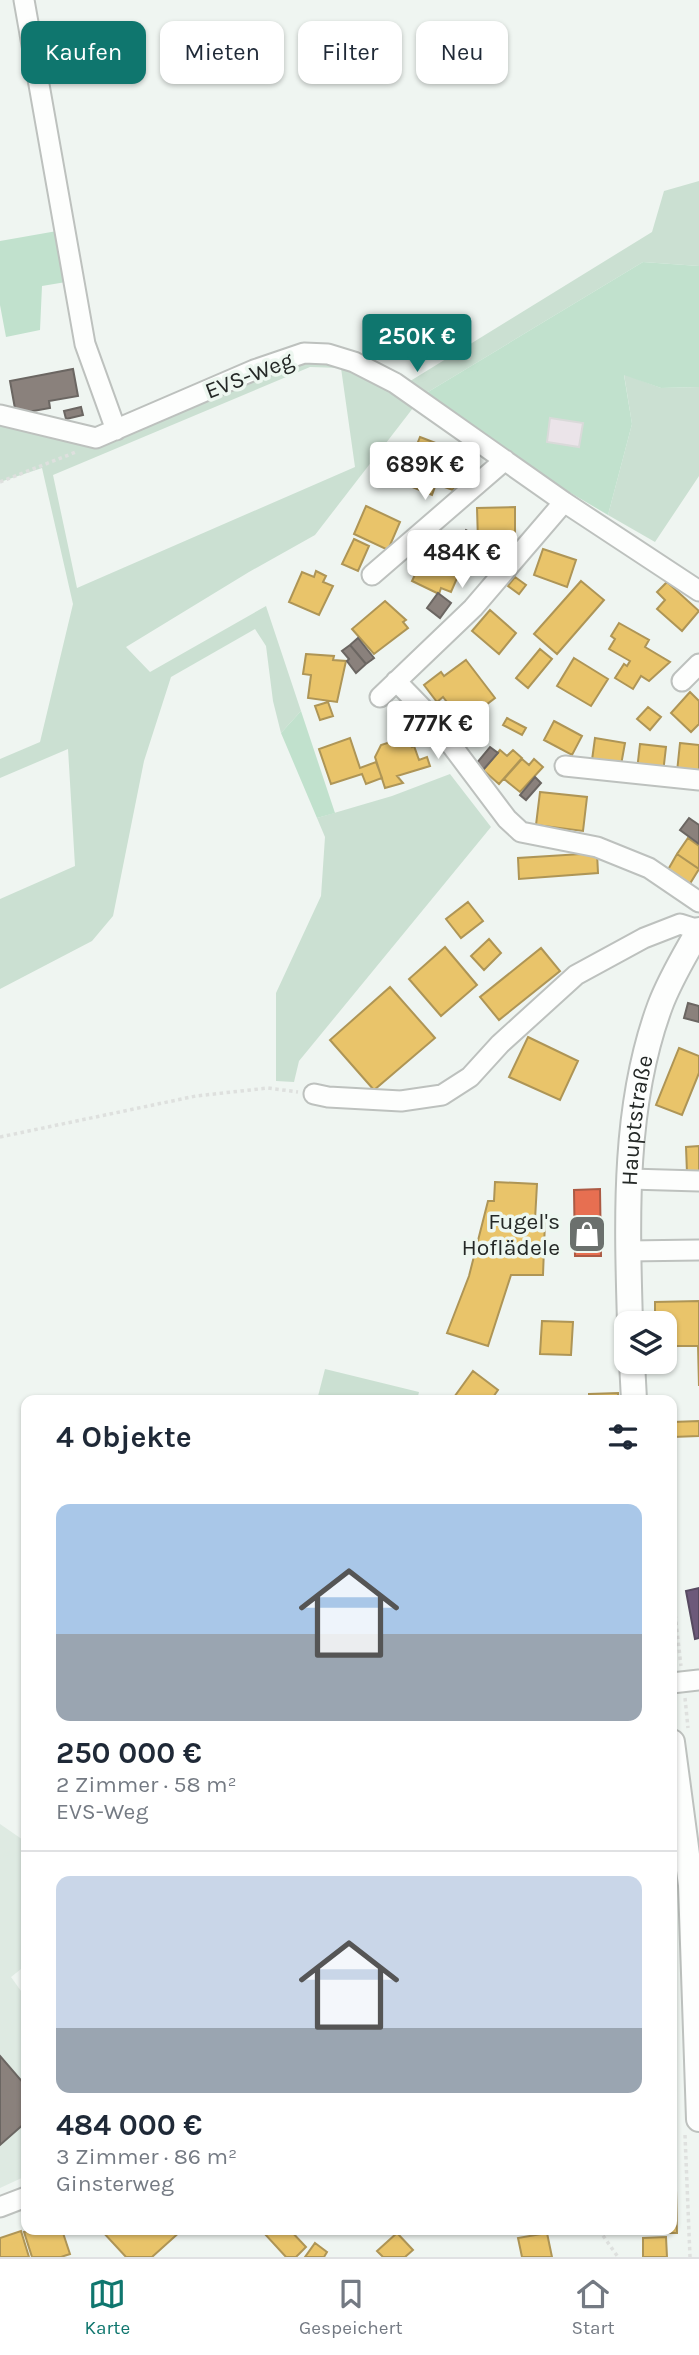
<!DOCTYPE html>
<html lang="de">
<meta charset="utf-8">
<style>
:root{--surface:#fff;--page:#f2f2f3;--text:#1f2937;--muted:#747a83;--line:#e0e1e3;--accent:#0f766e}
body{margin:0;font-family:Karla,sans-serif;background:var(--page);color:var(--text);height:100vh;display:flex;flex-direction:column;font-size:26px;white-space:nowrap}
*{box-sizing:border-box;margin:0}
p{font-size:23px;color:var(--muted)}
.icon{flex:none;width:38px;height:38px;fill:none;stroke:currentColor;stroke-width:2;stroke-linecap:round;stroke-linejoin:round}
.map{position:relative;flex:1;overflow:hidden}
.side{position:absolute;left:21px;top:1395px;width:656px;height:840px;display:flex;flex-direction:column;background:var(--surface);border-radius:14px;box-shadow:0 2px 5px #0004}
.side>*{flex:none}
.top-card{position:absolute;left:21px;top:21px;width:658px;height:63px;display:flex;gap:14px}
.buttons{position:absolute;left:614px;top:1311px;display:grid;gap:14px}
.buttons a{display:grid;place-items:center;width:63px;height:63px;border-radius:14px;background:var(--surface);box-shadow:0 2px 5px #0004;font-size:35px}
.price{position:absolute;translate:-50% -60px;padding:0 16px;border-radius:7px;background:#fff;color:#222;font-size:23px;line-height:46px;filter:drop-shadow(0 2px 4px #0008)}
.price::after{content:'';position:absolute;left:50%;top:42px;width:21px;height:16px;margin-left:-10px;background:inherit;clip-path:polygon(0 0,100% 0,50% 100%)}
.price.selected{background:var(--accent);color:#fff}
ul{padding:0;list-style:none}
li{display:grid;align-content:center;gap:14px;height:371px;padding:0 35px}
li+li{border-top:2px solid var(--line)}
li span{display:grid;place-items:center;height:217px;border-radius:14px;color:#555}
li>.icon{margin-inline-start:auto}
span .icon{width:126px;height:126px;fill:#fffc;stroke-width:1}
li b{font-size:30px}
h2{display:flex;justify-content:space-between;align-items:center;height:84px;padding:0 35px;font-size:30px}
.tag{padding:0 24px;border-radius:14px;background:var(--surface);box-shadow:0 2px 5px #0004;font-size:24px;line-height:63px}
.tag.selected{background:var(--accent);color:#fff}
.tab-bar{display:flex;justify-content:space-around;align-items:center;height:98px;border-top:2px solid var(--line);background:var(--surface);font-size:19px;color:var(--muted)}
.tab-bar a{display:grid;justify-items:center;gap:4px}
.tab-bar .selected{color:var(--accent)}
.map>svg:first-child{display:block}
</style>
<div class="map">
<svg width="699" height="2257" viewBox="0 0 699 2257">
<rect width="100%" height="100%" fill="#eff5f1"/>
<path fill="#deeae2" d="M0 1824 26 1842V1965L11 1977 26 1998V2176L0 2188Z"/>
<path fill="#cbe0d2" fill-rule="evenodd" d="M699 181V266L643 262 423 395 407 383 652 232 664 191Z
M323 360 378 381 413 408 315 535 249 572 126 647 150 672 266 606 301 711 281 733 273 701 266 646 255 629 171 677 144 761 113 916 92 941 0 989V899L75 866 68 749 0 778V759L40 742 73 604 42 468 0 482V424L80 440 89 447 270 370ZM310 367 341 368 355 467 77 588 53 475Z
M624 374 661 388 699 387V476L655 542 608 515 632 424Z
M450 774 491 827 299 1061 294 1082 276 1081V993L321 896 325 837 317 818 392 796Z
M325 1369 419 1392 417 1400H317Z"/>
<path fill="#c1e1cd" d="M57 231 66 282 42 286 40 330 6 337 0 305V241Z
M643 262 699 266V387L661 388 624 375 632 424 608 515 552 482 423 395Z
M301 711 335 813 317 818 281 733Z"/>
<path fill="#e9c46a" stroke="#ae9556" stroke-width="2" d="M420 437 467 455 453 490 436 484 432 495 407 485 411 474 406 472Z
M366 506 400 522 388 550 354 534Z
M515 507V540L478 541 477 508Z
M354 539 369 546 358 571 342 564Z
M543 549 576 560 567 587 534 575Z
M425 553 461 569 451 592 441 588 439 594 412 581Z
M316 571 326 576 323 582 333 586 319 615 289 602 302 572 314 577Z
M515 577 526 585 519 594 508 586Z
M581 581 604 600 557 654 534 634Z
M667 582 699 611 682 631 657 609 665 600 657 592Z
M385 601 406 620 403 622 408 628 374 654 352 629Z
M490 610 516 633 499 654 472 631Z
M619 623 649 640 645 647 670 662 649 681 641 676 633 689 615 678 624 664 627 666 630 661 609 649 615 639 611 636Z
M540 649 552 659 528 688 516 678Z
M306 654 334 656 333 660 346 661 337 702 308 698 311 675 303 674Z
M574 658 608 679 591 706 557 686Z
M466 660 495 698 473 715 478 721 460 734 449 719 456 714 443 697 437 702 424 685 441 672 444 676Z
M690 692 699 701V724L691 732 671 713Z
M328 702 333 716 320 720 315 706Z
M648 707 661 717 650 730 637 719Z
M507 718 526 728 522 735 503 725Z
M554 721 582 736 572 755 544 740Z
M350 738 360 768 376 762 382 778 366 784 362 774 331 784 319 749Z
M403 738 412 747 414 746 419 760 427 757 430 766 397 776 403 783 385 788 375 757 381 745Z
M595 738 625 743 621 765 592 760Z
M680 743 699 745V774L677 772Z
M640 744 666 747 663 773 637 770Z
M500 750 507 756 513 750 522 758 499 784 483 770Z
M522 759 529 765 534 759 543 767 520 792 504 779Z
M540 792 587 797 583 831 536 825Z
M688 838 699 846V869L677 854Z
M597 853 598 873 519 879 518 858Z
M677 854 699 869 686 890 665 875Z
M468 902 483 921 461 938 446 919Z
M489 939 501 953 484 970 471 956Z
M445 947 477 985 441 1016 409 979Z
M541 948 560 971 499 1020 480 997Z
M390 987 435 1038 374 1090 330 1040Z
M528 1037 578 1061 560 1100 509 1077Z
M679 1048 699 1056V1073L682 1115 656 1105Z
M699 1146V1173H687L686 1147Z
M495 1182 537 1184 535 1220 545 1221 543 1275H511L488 1346 447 1333 469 1276 488 1201H494Z
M699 1301V1386L698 1346H665V1323H655V1302Z
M542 1321 573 1322 571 1355 540 1354Z
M473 1371 498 1390 491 1400H452Z
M618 1393V1400H589V1394Z
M699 1421V1436L673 1437V1422Z
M672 2190H676L677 2233H656L655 2230H672Z
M33 2230H62L70 2254 61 2257H32L24 2232Z
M101 2230H182L152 2257H126Z
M266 2230H290L306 2247 296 2257H286L263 2232Z
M21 2231 29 2257H0V2238Z
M397 2233 413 2250 405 2257H383L377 2251Z
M547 2233 552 2257H522L518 2238Z
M666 2237 667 2257H643V2238Z
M315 2243 327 2252 324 2257H305Z"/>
<path fill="#e76f51" stroke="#ac5a44" stroke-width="2" d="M600 1189 601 1256H575L574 1190Z"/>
<path fill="#6d597a" stroke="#574a61" stroke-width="2" d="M699 1588V1638L695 1639 686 1591Z"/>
<path fill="#8a817c" stroke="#6b6662" stroke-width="2" d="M73 369 78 396 49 401 50 408 16 414 10 381Z
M81 407 83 415 66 419 64 411Z
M466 530 478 537V541H481L478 545 489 552 479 568 453 552Z
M438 593 451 603 440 618 427 608Z
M358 638 374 658 366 664 350 645Z
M350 645 366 664 356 673 347 661 349 659 342 651Z
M490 747 498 753 483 770 476 764Z
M535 777 541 783 526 800 520 795Z
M689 818 699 825V844L680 830Z
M688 1003 699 1006V1022L684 1018Z
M0 2056 26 2086V2122L0 2145Z"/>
<path fill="#ebe4e9" stroke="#d9dad9" stroke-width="2" d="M550 418 583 423 579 447 547 442Z"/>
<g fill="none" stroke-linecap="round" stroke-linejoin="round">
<defs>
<path id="minor" d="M24 0 85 344 116 430
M0 415 96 438 254 370 304 353 328 354 354 362 395 383 564 502 699 591
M372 575 505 460
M396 681 428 714 507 819 521 832 597 847 649 868 699 902
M682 681 699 664
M380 697 473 608 564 502
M565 766 699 780
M314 1094 328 1097 401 1101 442 1095 470 1077 500 1044 576 975 644 938 680 924 699 930
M630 1179 699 1181
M628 1251 699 1250
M672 1683 699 1680
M0 2207 26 2197"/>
<g id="major">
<path id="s1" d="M630 1323C627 1218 623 1106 660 1006 670 979 685 955 699 930"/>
<path d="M632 1362 634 1400"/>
<path d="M672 1742 691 1885 699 2119"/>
</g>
</defs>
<use href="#minor" stroke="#bdc1be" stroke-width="23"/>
<use href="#major" stroke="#bdc1be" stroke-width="28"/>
<path stroke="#dee0de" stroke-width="3.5" stroke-dasharray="3.5 3.5" stroke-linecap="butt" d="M0 482 76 452
M0 1137 196 1096 268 1088 298 1092
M672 1587 681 1666
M685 1698 688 1728
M685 2135 690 2257
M599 2230 618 2257"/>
<use href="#minor" stroke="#fdfefd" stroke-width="19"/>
<use href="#major" stroke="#fdfefd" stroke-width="24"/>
</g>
<defs>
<symbol id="shop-square" viewBox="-11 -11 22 22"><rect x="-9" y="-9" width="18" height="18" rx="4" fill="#6b706d" stroke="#edf7f0"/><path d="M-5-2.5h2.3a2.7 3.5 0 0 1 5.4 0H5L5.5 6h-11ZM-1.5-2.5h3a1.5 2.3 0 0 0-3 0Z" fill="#fff"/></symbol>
</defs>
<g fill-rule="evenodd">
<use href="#shop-square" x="565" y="1212" width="44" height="44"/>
</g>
<g text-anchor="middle" stroke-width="7" stroke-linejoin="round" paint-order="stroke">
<g font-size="23" fill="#242826" stroke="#edf7f0">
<text transform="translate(249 375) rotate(-21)" y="8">EVS-Weg</text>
<text dy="8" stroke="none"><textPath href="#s1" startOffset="203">Hauptstraße</textPath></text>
</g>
<g font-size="23" fill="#242826" stroke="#edf7f0" text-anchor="end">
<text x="560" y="1229">Fugel's<tspan x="560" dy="26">Hoflädele</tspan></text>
</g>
</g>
</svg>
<div class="buttons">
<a><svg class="icon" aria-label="layers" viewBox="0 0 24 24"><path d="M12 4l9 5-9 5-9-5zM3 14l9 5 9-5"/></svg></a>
</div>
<b class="price selected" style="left:417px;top:374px">250K €</b>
<b class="price" style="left:425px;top:502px">689K €</b>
<b class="price" style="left:462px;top:590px">484K €</b>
<b class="price" style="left:438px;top:761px">777K €</b>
<div class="top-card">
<a class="tag selected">Kaufen</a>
<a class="tag">Mieten</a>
<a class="tag">Filter</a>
<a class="tag">Neu</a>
</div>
<section class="side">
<h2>4 Objekte<svg class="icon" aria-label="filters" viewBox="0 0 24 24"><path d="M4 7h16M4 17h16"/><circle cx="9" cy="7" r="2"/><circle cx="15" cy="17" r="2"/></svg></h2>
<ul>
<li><span style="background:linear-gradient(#a9c7e8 60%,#9aa5b1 0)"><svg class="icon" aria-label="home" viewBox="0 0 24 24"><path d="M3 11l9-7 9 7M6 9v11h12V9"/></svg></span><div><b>250 000 €</b><p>2 Zimmer · 58 m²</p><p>EVS-Weg</p></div></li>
<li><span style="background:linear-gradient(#c9d6e8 70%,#9aa5b1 0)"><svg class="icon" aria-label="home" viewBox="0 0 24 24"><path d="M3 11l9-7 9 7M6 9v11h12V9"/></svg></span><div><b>484 000 €</b><p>3 Zimmer · 86 m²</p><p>Ginsterweg</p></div></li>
</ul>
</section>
</div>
<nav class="tab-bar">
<a class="selected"><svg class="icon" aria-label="map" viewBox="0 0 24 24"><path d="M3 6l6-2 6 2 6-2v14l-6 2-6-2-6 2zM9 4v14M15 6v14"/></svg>Karte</a>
<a><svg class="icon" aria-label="saved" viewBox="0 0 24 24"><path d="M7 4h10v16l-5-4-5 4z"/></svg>Gespeichert</a>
<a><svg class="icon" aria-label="home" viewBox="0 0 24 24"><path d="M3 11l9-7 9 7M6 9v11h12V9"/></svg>Start</a>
</nav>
